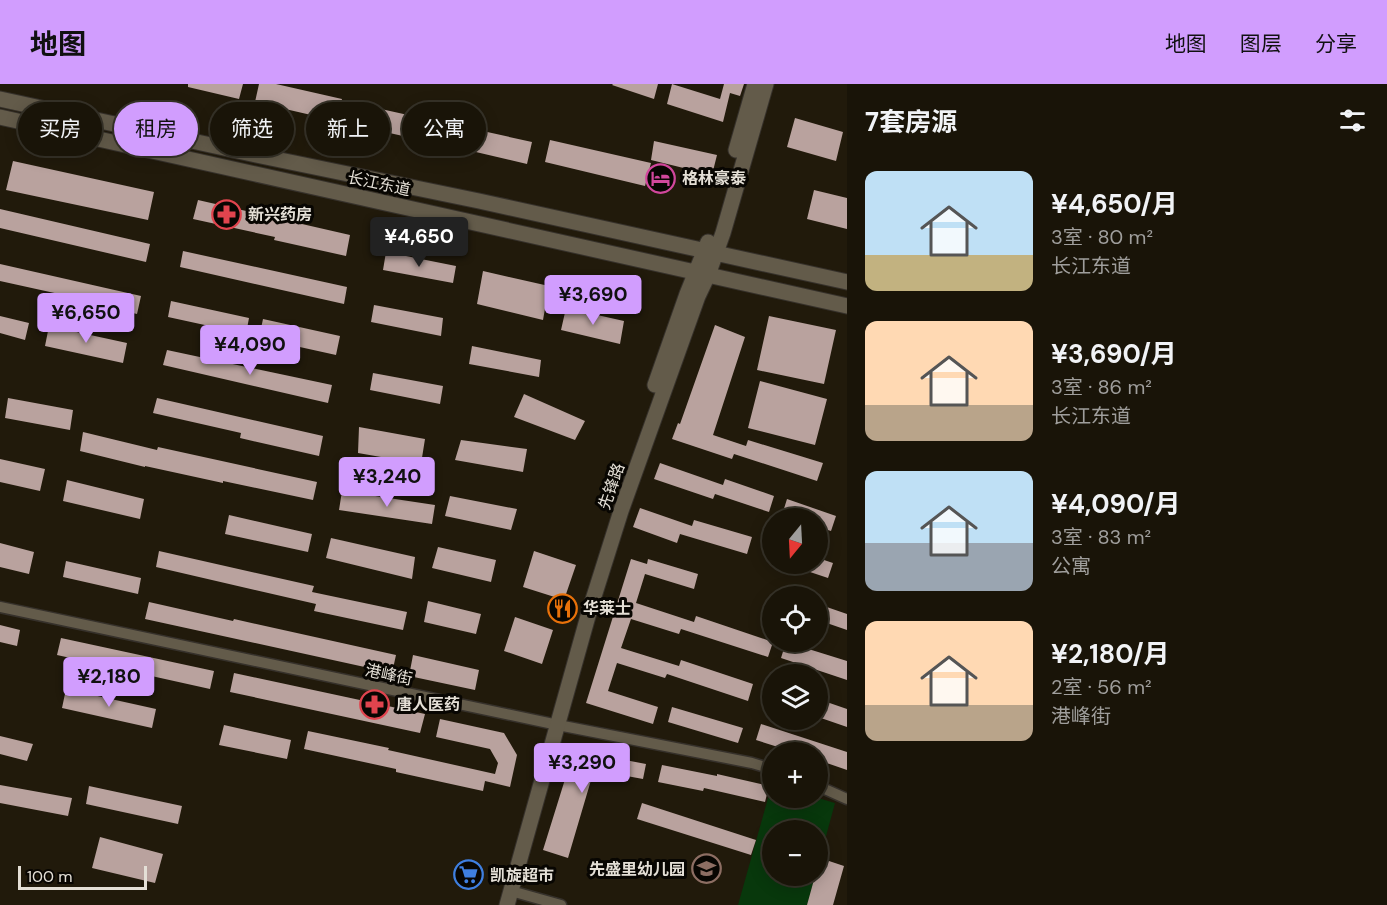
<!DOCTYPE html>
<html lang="zh">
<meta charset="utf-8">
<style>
:root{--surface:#191408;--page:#221d12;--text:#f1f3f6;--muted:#9f9e9c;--line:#373329;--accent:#d19dfe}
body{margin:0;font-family:"DM Sans","Noto Sans SC",sans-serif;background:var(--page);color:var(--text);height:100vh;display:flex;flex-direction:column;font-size:22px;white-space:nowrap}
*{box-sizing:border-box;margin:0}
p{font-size:20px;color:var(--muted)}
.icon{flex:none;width:33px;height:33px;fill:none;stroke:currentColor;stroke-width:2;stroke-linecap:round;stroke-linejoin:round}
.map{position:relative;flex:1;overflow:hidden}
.details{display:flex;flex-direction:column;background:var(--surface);width:540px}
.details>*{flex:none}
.banner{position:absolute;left:18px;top:18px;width:570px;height:54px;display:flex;gap:12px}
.needle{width:39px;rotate:198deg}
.tools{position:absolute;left:762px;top:424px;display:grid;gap:12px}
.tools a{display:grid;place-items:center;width:66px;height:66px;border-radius:50%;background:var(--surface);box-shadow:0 3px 15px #0003,0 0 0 2px var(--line);font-size:30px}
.scale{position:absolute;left:18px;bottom:15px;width:129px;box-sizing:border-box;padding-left:6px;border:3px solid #e4dfd6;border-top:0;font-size:16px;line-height:21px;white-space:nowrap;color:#e4dfd6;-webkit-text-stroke:4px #080602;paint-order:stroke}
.price{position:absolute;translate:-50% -51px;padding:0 14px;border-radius:6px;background:var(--accent);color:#111;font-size:20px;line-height:39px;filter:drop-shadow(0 2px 3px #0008)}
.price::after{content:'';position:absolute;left:50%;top:36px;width:18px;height:14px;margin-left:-9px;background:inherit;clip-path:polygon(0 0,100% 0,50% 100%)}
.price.current{background:#222;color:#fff}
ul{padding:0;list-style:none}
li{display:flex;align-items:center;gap:18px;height:150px;padding:0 18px}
li span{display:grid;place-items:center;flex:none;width:168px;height:120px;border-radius:12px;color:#555}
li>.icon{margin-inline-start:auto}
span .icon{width:72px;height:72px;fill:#fffc;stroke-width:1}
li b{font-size:26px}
h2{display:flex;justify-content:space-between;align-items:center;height:72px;padding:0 18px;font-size:26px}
.chip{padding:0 21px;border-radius:27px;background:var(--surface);box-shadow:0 3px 15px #0003,0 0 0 2px var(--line);font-size:21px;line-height:54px}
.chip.current{background:var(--accent);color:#111}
header{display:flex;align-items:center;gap:36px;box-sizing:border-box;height:84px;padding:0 30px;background:var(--accent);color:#111}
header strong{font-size:28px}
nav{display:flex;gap:33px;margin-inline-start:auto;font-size:21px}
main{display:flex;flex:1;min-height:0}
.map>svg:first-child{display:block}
</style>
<header>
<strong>地图</strong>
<nav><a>地图</a><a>图层</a><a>分享</a></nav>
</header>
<main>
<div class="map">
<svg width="847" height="821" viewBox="0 0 847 821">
<rect width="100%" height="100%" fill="#211a0b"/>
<path fill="#08380c" d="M772 700V714H818L835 719 818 782V747H772V792H815L807 821H738Z"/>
<path fill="#b9a29e" d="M188 0H243L239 15 188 3Z
M259 0H276L342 15 337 37 255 18Z
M613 0H658L654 15 612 1Z
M672 0 720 15 724 0H744L740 12 730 9 723 38 667 20Z
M354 19 435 37 430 58 349 40Z
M795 34 843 48 836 77 787 63Z
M451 40 532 58 527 80 446 61Z
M550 56 651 79 645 102 545 78Z
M654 57 717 71 712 91 651 76Z
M13 77 154 108 148 136 6 106Z
M814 106 847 114V145L807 135Z
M198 116 350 151 346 172 274 156 275 153 193 135Z
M0 125 150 160 146 178 0 144Z
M183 167 347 203 344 220 180 183Z
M386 168 456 182 453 199 383 186Z
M0 180 141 212 137 230 58 212 59 210 0 197Z
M483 187 549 202 543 236 477 220Z
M171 217 249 234 246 250 168 233Z
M374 221 443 234 441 252 371 238Z
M566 224 624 237 620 260 561 246Z
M0 232 29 239 25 256 0 249Z
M769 232 836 246 824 300 757 286Z
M263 235 340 252 336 271 259 254Z
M715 241 745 253 713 351 746 362 748 356 823 379 817 397 734 370 732 375 672 355 678 339 680 340Z
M49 242 127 259 123 279 45 262Z
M472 262 541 276 539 293 469 280Z
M167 266 332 301 328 319 163 281Z
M373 289 443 302 440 320 370 306Z
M760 297 827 315 815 361 748 344Z
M524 310 585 337 575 356 514 333Z
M8 314 73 326 70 346 5 334Z
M157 314 323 352 319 372 240 354 241 349 153 329Z
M359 343 425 355 421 380 358 369Z
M83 348 157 366 158 363 317 398 313 416 223 397V399L145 382V383L80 367Z
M461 356 527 365 523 388 455 376Z
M0 375 45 385 40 407 0 398Z
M660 379 723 401 725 395 774 412 769 428 715 410 713 415 654 395Z
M67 396 144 415 140 435 63 417Z
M342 407 435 421 432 440 339 426Z
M450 412 517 425 511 446 445 432Z
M787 415 836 432 831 447 818 443V435H794L782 431Z
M640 424 692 442 694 436 752 453 747 470 680 450 677 459 633 443Z
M229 431 312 450 308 468 225 450Z
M331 454 415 473 412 495 326 474Z
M0 459 34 468 29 490 0 483Z
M438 463 496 476 491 498 432 484Z
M159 467 314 502 312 508 407 528 403 546 314 527 316 520 156 483Z
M534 467 576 481 564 516 523 503Z
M818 474 833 479 828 494 789 481V480H818Z
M631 475 647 480 648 475 698 490 694 505 645 490 636 519 694 538 696 532 773 558 768 573 681 545 679 550 631 535 621 564 679 582 681 576 753 600 748 617 667 590 665 594 617 579 608 607 658 623 653 640 586 619Z
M66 477 141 494 138 510 63 493Z
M428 517 481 530 476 550 424 538Z
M149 518 233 537 234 535 396 571 392 589 145 535Z
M818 520 847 530V546L818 536Z
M515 533 553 546 542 580 504 567Z
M0 541 20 546 17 562 0 558Z
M61 554 214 587 210 605 57 571Z
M786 558 847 577V596L781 574Z
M413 571 479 586 475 606 409 592Z
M234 589 425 630 420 649 230 608Z
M66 605 156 625 152 644 62 624Z
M818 615 847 625V643L818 633Z
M672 623 743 644 738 659 668 638Z
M440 635 504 649 517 671 510 703 485 697 483 707 396 688V685L304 665 308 647 389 664 388 666 495 690 498 679 490 665 436 653Z
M761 640 847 668V686L818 676V669H797L756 656Z
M224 641 291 656 287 675 219 661Z
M0 652 33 660 27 677 0 670Z
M576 660 600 668 599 671 646 680 643 695 594 686 568 774 543 766Z
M662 681 717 692V690L769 702 765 718 704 704 703 707 658 698Z
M0 701 72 714 68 732 0 719Z
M89 702 182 722 178 740 86 720Z
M642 719 756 756 751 771 637 735Z
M100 753 163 770 155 799 92 784Z
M820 774 844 782 833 821H807L815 792H818V782Z"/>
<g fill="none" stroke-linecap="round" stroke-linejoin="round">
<defs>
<path id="street" d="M0 523 558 641 752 679 772 685
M818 702 847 715
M511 807 561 821"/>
<path id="secondary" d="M0 15 256 71 479 117 847 198
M0 33 847 222
M736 66 755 0
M655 301 687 210 708 158
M507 821 590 525 621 427 698 212 708 191 723 149 766 0"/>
</defs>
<use href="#street" stroke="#36312b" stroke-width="13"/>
<use href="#secondary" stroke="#36312b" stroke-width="17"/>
<use href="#street" stroke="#635b4a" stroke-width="10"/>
<use href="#secondary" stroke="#635b4a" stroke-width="15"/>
</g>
<defs>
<symbol id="hotel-ring" viewBox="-11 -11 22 22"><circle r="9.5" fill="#080602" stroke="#d1479c" stroke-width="1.5"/><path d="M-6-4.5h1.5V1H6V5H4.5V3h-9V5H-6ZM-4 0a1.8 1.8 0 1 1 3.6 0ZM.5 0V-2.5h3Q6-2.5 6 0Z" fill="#d1479c"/></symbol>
<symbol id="pharmacy-ring" viewBox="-11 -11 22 22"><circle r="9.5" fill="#080602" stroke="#e0444e" stroke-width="1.5"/><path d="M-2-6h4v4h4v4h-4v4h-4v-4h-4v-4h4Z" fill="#e0444e"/></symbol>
<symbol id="restaurant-ring" viewBox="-11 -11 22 22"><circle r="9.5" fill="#080602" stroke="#e8710a" stroke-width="1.5"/><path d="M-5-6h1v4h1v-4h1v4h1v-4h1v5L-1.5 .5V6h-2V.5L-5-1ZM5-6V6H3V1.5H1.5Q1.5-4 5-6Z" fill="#e8710a"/></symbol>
<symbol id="school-ring" viewBox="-11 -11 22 22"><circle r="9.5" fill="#080602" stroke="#8d6e63" stroke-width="1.5"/><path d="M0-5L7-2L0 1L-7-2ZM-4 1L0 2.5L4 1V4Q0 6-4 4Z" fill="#8d6e63"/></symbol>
<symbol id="supermarket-ring" viewBox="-11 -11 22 22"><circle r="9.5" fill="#080602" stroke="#3f7fe0" stroke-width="1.5"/><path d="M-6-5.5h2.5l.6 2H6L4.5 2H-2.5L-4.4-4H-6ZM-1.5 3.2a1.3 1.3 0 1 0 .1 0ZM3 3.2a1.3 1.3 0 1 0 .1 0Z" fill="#3f7fe0"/></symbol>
</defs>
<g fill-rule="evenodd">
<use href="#hotel-ring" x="644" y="78" width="33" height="33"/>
<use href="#pharmacy-ring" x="210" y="114" width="33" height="33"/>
<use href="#restaurant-ring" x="546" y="508" width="33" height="33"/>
<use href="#pharmacy-ring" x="358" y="604" width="33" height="33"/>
<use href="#school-ring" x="690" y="768" width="33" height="33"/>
<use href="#supermarket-ring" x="452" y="774" width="33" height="33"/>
</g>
<g text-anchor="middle" stroke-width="6" stroke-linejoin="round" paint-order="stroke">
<g font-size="16" font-weight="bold" fill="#e4dfd6" stroke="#080602" text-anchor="start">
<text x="682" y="100">格林豪泰</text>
<text x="248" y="136">新兴药房</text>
<text x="583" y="530">华莱士</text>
<text x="396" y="626">唐人医药</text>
<text x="685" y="791" text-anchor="end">先盛里幼儿园</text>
<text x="490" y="797">凯旋超市</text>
</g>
<g font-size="16" fill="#e4dfd6" stroke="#080602">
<text transform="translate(379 99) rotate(12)" y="6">长江东道</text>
<text transform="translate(611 402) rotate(-71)" y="6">先锋路</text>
<text transform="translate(389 590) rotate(12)" y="6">港峰街</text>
</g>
</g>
</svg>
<div class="tools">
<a><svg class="needle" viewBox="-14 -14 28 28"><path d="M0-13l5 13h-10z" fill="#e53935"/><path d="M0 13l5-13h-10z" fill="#9f9e9c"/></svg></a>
<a><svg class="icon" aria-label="locate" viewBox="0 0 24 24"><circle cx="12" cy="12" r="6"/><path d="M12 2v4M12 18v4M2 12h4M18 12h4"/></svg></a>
<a><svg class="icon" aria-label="layers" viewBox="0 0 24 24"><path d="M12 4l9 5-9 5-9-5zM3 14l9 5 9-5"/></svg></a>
<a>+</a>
<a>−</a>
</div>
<div class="scale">100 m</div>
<b class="price current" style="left:419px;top:184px">¥4,650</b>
<b class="price" style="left:593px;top:242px">¥3,690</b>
<b class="price" style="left:86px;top:260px">¥6,650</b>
<b class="price" style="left:250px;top:292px">¥4,090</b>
<b class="price" style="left:387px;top:424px">¥3,240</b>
<b class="price" style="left:109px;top:624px">¥2,180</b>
<b class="price" style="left:582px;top:710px">¥3,290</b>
<div class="banner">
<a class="chip">买房</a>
<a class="chip current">租房</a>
<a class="chip">筛选</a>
<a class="chip">新上</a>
<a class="chip">公寓</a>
</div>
</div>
<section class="details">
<h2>7套房源<svg class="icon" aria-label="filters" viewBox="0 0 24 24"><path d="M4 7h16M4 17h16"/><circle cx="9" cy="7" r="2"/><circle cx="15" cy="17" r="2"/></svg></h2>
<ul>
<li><span style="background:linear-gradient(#bfe0f5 70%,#c2b280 0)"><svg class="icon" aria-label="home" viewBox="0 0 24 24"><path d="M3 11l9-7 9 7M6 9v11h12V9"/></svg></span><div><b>¥4,650/月</b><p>3室 · 80 m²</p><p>长江东道</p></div></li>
<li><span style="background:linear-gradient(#ffd9b3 70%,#b9a48a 0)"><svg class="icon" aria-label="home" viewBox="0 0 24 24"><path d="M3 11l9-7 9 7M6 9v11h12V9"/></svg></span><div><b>¥3,690/月</b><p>3室 · 86 m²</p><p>长江东道</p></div></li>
<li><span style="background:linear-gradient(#bfe0f5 60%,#9aa5b1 0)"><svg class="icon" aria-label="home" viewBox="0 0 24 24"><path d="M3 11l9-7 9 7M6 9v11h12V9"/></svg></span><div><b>¥4,090/月</b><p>3室 · 83 m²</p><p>公寓</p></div></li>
<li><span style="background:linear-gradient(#ffd9b3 70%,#b9a48a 0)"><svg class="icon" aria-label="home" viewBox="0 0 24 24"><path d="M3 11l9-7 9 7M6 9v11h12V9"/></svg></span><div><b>¥2,180/月</b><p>2室 · 56 m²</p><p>港峰街</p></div></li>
</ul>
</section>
</main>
